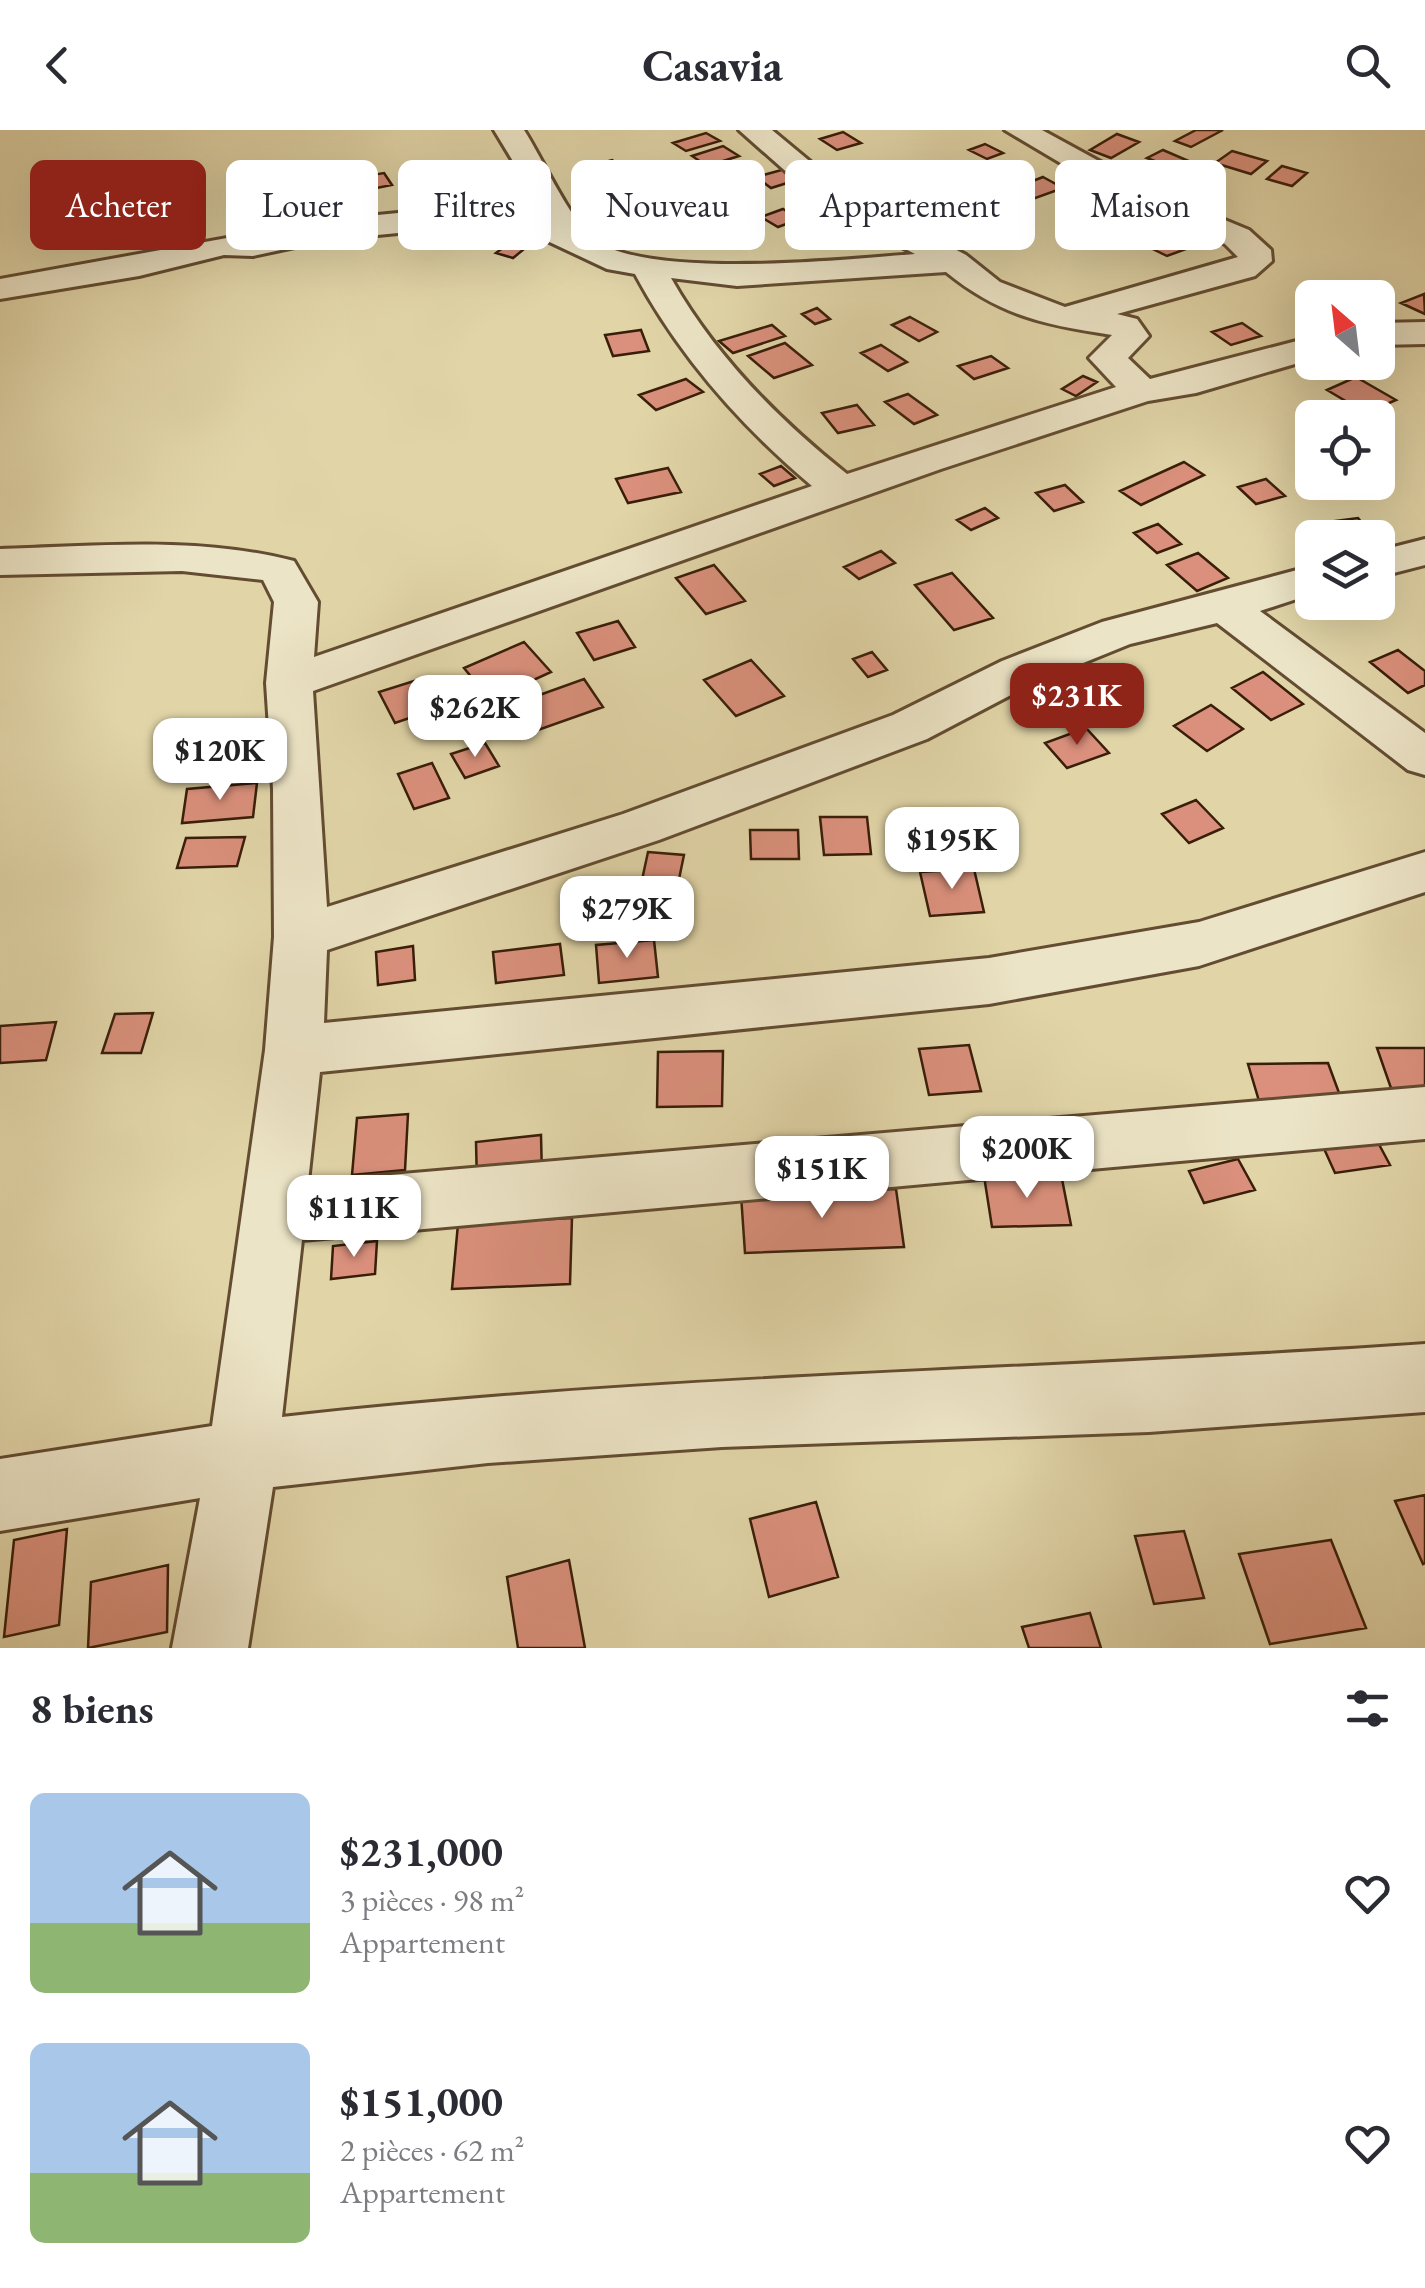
<!DOCTYPE html>
<html lang="fr">
<meta charset="utf-8">
<style>
:root{--surface:#fff;--page:#f2f2f3;--text:#2b2b33;--muted:#7c7c81;--accent:#8f2418}
body{margin:0;font-family:"EB Garamond",serif;background:var(--page);color:var(--text);height:100vh;display:flex;flex-direction:column;font-size:38px;white-space:nowrap}
*{box-sizing:border-box;margin:0}
p{font-size:32px;color:var(--muted)}
.icon{flex:none;width:55px;height:55px;fill:none;stroke:currentColor;stroke-width:2;stroke-linecap:round;stroke-linejoin:round}
.map{position:relative;height:1518px;overflow:hidden}
.panel{display:flex;flex-direction:column;background:var(--surface);flex:1}
.panel>*{flex:none}
.hud{position:absolute;left:30px;top:30px;width:1365px;height:90px;display:flex;gap:20px}
.needle{width:65px;rotate:332deg}
.buttons{position:absolute;left:1295px;top:150px;display:grid;gap:20px}
.buttons a{display:grid;place-items:center;width:100px;height:100px;border-radius:15px;background:var(--surface);box-shadow:0 10px 40px #0002;font-size:50px}
.price{position:absolute;translate:-50% -85px;padding:0 22px;border-radius:20px;background:#fff;color:#222;font-size:32px;line-height:65px;filter:drop-shadow(0 2px 5px #0008)}
.price::after{content:'';position:absolute;left:50%;top:60px;width:30px;height:22px;margin-left:-15px;background:inherit;clip-path:polygon(0 0,100% 0,50% 100%)}
.price.on{background:var(--accent);color:#fff}
ul{padding:0;list-style:none}
li{display:flex;align-items:center;gap:30px;height:250px;padding:0 30px}
li span{display:grid;place-items:center;flex:none;width:280px;height:200px;border-radius:15px;color:#555}
li>.icon{margin-inline-start:auto}
span .icon{width:120px;height:120px;fill:#fffc;stroke-width:1}
li b{font-size:42px}
h2{display:flex;justify-content:space-between;align-items:center;height:120px;padding:0 30px;font-size:42px}
.pill{padding:0 35px;border-radius:15px;background:var(--surface);box-shadow:0 10px 40px #0002;font-size:35px;line-height:90px}
.pill.on{background:var(--accent);color:#fff}
header{display:flex;justify-content:space-between;align-items:center;height:130px;padding:0 30px;background:var(--surface);font-size:45px;font-weight:700}
.map>svg:first-child{display:block}
</style>
<header><svg class="icon" aria-label="back" viewBox="0 0 24 24"><path d="M15 5l-7 7 7 7"/></svg>Casavia<svg class="icon" aria-label="search" viewBox="0 0 24 24"><circle cx="10" cy="10" r="6"/><path d="M15 15l6 6"/></svg></header>
<div class="map">
<svg width="1425" height="1518" viewBox="0 0 1425 1518">
<rect width="100%" height="100%" fill="#e1d5a8"/>
<filter id="stains"><feTurbulence type="fractalNoise" baseFrequency=".002" numOctaves="4"/><feColorMatrix values="0 0 0 0 .2 0 0 0 0 .09 0 0 0 0 .02 0 0 0 .5 -.17"/></filter>
<radialGradient id="worn" r=".72"><stop offset=".6" stop-color="#630" stop-opacity="0"/><stop offset="1" stop-color="#630" stop-opacity=".3"/></radialGradient>
<path fill="#da907c" stroke="#391e09" stroke-width="2.5" d="M1196 0H1223L1191 17 1175 11Z
M843 2 861 13 837 20 820 9Z
M706 3 720 11 686 21 673 13Z
M1117 4 1139 12 1111 28 1090 20Z
M985 14 1003 23 987 29 969 20Z
M723 16 739 26 707 36 692 26Z
M1163 20 1191 32 1175 39 1147 28Z
M1232 21 1267 31 1251 44 1215 33Z
M612 30 620 36 596 43 587 37Z
M871 32 890 40 869 50 850 41Z
M662 33 674 45 655 49 643 37Z
M1282 36 1307 43 1292 56 1267 49Z
M785 39 800 49 771 58 756 47Z
M1189 39 1216 49 1204 55 1178 45Z
M384 43 392 55 356 62 348 49Z
M438 47 454 69 420 76 404 54Z
M1043 47 1063 58 1030 70 1010 60Z
M516 66 528 78 499 85 487 73Z
M987 71 1010 79 993 91 969 83Z
M783 79 800 89 778 97 761 87Z
M1084 87 1104 97 1081 106 1061 96Z
M512 111 529 115 513 128 496 123Z
M1172 111 1186 119 1167 126 1153 119Z
M1424 164 1425 184 1401 173Z
M817 178 830 189 815 194 802 184Z
M910 187 937 202 919 211 892 195Z
M1242 193 1261 206 1231 215 1212 202Z
M772 195 785 206 733 223 719 211Z
M641 200 649 221 613 226 605 205Z
M785 213 812 235 774 248 748 226Z
M881 215 907 232 888 241 861 223Z
M991 226 1008 238 974 249 958 236Z
M1083 246 1097 252 1076 266 1062 259Z
M1356 247 1396 270 1366 283 1327 260Z
M686 249 703 262 656 280 639 265Z
M908 264 937 285 914 294 885 272Z
M857 275 874 295 838 303 822 283Z
M1184 332 1204 345 1141 375 1120 361Z
M781 336 795 348 774 356 760 344Z
M668 338 681 362 628 373 616 349Z
M1266 349 1285 366 1256 374 1238 357Z
M1065 355 1083 372 1054 381 1036 363Z
M985 378 998 388 971 400 957 390Z
M1358 388 1374 408H1341L1328 392Z
M1158 394 1181 414 1157 423 1134 403Z
M881 421 895 433 859 449 844 437Z
M1198 423 1228 448 1197 461 1167 435Z
M714 435 745 471 706 484 676 448Z
M952 443 993 488 954 500 915 455Z
M618 491 635 517 594 530 577 503Z
M524 512 551 542 490 570 464 538Z
M1398 520 1425 541V555L1408 563 1370 532Z
M872 522 887 540 868 547 853 529Z
M751 530 784 566 736 586 704 550Z
M1263 542 1303 574 1271 590 1232 558Z
M584 549 603 577 538 600 520 572Z
M414 551 430 581 395 593 379 562Z
M1211 575 1243 599 1207 621 1174 596Z
M1086 598 1109 623 1067 638 1045 613Z
M485 613 499 636 465 648 451 624Z
M432 633 449 668 414 679 398 644Z
M257 653 253 687 182 693 187 659Z
M1196 670 1223 698 1189 713 1162 684Z
M820 687H867L871 724 824 725Z
M750 700H798L799 729H751Z
M245 707 237 736 177 738 186 708Z
M648 722 684 725 678 754 642 750Z
M974 739 984 782 930 786 920 742Z
M654 810 658 847 599 853 596 815Z
M560 814 564 845 496 853 493 822Z
M413 816 415 850 378 855 376 822Z
M153 883 141 923H102L115 884Z
M56 892 46 930 0 933V896Z
M969 915 981 961 929 965 919 919Z
M1377 918H1425V962L1392 961Z
M723 921 722 976 657 977 658 922Z
M1328 933 1345 979 1262 981 1248 934Z
M408 984 405 1040 352 1045 357 988Z
M541 1005 542 1046 477 1053 476 1012Z
M1374 1005 1390 1035 1335 1043 1321 1012Z
M1238 1029 1255 1060 1204 1073 1189 1041Z
M1061 1044 1071 1095 992 1097 984 1046Z
M896 1059 904 1117 745 1123 741 1065Z
M572 1088 570 1154 452 1159 458 1094Z
M377 1111 375 1144 331 1149 333 1116Z
M1425 1365V1433L1423 1434 1395 1371Z
M816 1372 838 1447 769 1467 750 1389Z
M67 1399 59 1495 4 1507 14 1410Z
M1184 1401 1204 1468 1154 1474 1135 1406Z
M1331 1410 1366 1498 1270 1514 1239 1424Z
M569 1430 585 1518H518L507 1447Z
M168 1435 167 1502 88 1518 91 1452Z
M1090 1483 1101 1518H1029L1022 1497Z"/>
<g fill="none" stroke-linecap="round" stroke-linejoin="round">
<defs>
<path id="minor" d="M494 0H524C543 30 565 80 589 105 635 152 849 129 915 124L826 77 739 0H772L848 63 966 125 1000 152 1065 177 1238 127 1225 114 1128 73 1005 0H1042L1150 59 1249 100 1271 120 1272 131 1255 146 1117 184 1137 189 1149 206 1128 228 1150 249 1312 207V229L1196 263 1148 271 941 339 313 561 327 777 623 684 893 585 1002 531 1102 492 1312 436V464L1260 481 1425 603V645L1408 640 1217 493 1130 514 1034 553 927 609 659 710 327 820 324 893 989 828 1199 792 1425 722V762L1199 836 989 874 320 942 308 1052 1425 957V1009L302 1110 282 1287C662 1244 1044 1241 1425 1214V1282L1149 1302 722 1317 488 1333 273 1357 248 1518H172L200 1368 0 1401V1329L212 1296 265 920 274 807 273 659 266 553 274 472 263 450 182 441 0 445V419C99 416 197 406 294 431L318 472 314 527 812 356C741 296 679 226 635 144L607 139 541 108 494 102H408L327 110 253 126 224 125 139 146 0 169V149L327 90 408 82H494L548 89ZM946 142C1000 186 1045 195 1112 205L1089 228 1116 257 847 344C778 289 715 226 671 148L737 156Z
M1425 192V214L1378 215V193Z
M1425 409V435L1378 447V421Z"/>
</defs>
<use href="#minor" stroke="#634c31" stroke-width="6"/>
<use href="#minor" fill="#ece4c6" fill-rule="evenodd"/>
</g>
<rect width="100%" height="100%" filter="url(#stains)"/>
<rect width="100%" height="100%" fill="url(#worn)"/>
</svg>
<div class="buttons">
<a><svg class="needle" viewBox="-14 -14 28 28"><path d="M0-13l5 13h-10z" fill="#e53935"/><path d="M0 13l5-13h-10z" fill="#7c7c81"/></svg></a>
<a><svg class="icon" aria-label="locate" viewBox="0 0 24 24"><circle cx="12" cy="12" r="6"/><path d="M12 2v4M12 18v4M2 12h4M18 12h4"/></svg></a>
<a><svg class="icon" aria-label="layers" viewBox="0 0 24 24"><path d="M12 4l9 5-9 5-9-5zM3 14l9 5 9-5"/></svg></a>
</div>
<b class="price on" style="left:1077px;top:618px">$231K</b>
<b class="price" style="left:475px;top:630px">$262K</b>
<b class="price" style="left:220px;top:673px">$120K</b>
<b class="price" style="left:952px;top:762px">$195K</b>
<b class="price" style="left:627px;top:831px">$279K</b>
<b class="price" style="left:1027px;top:1071px">$200K</b>
<b class="price" style="left:822px;top:1091px">$151K</b>
<b class="price" style="left:354px;top:1130px">$111K</b>
<div class="hud">
<a class="pill on">Acheter</a>
<a class="pill">Louer</a>
<a class="pill">Filtres</a>
<a class="pill">Nouveau</a>
<a class="pill">Appartement</a>
<a class="pill">Maison</a>
</div>
</div>
<section class="panel">
<h2>8 biens<svg class="icon" aria-label="filters" viewBox="0 0 24 24"><path d="M4 7h16M4 17h16"/><circle cx="9" cy="7" r="2"/><circle cx="15" cy="17" r="2"/></svg></h2>
<ul>
<li><span style="background:linear-gradient(#a9c7e8 65%,#8fb573 0)"><svg class="icon" aria-label="home" viewBox="0 0 24 24"><path d="M3 11l9-7 9 7M6 9v11h12V9"/></svg></span><div><b>$231,000</b><p>3 pièces · 98 m²</p><p>Appartement</p></div><svg class="icon" aria-label="heart" viewBox="0 0 24 24"><path d="M12 20l-8-8c-3-5 5-10 8-4 3-6 11-1 8 4z"/></svg></li>
<li><span style="background:linear-gradient(#a9c7e8 65%,#8fb573 0)"><svg class="icon" aria-label="home" viewBox="0 0 24 24"><path d="M3 11l9-7 9 7M6 9v11h12V9"/></svg></span><div><b>$151,000</b><p>2 pièces · 62 m²</p><p>Appartement</p></div><svg class="icon" aria-label="heart" viewBox="0 0 24 24"><path d="M12 20l-8-8c-3-5 5-10 8-4 3-6 11-1 8 4z"/></svg></li>
</ul>
</section>
